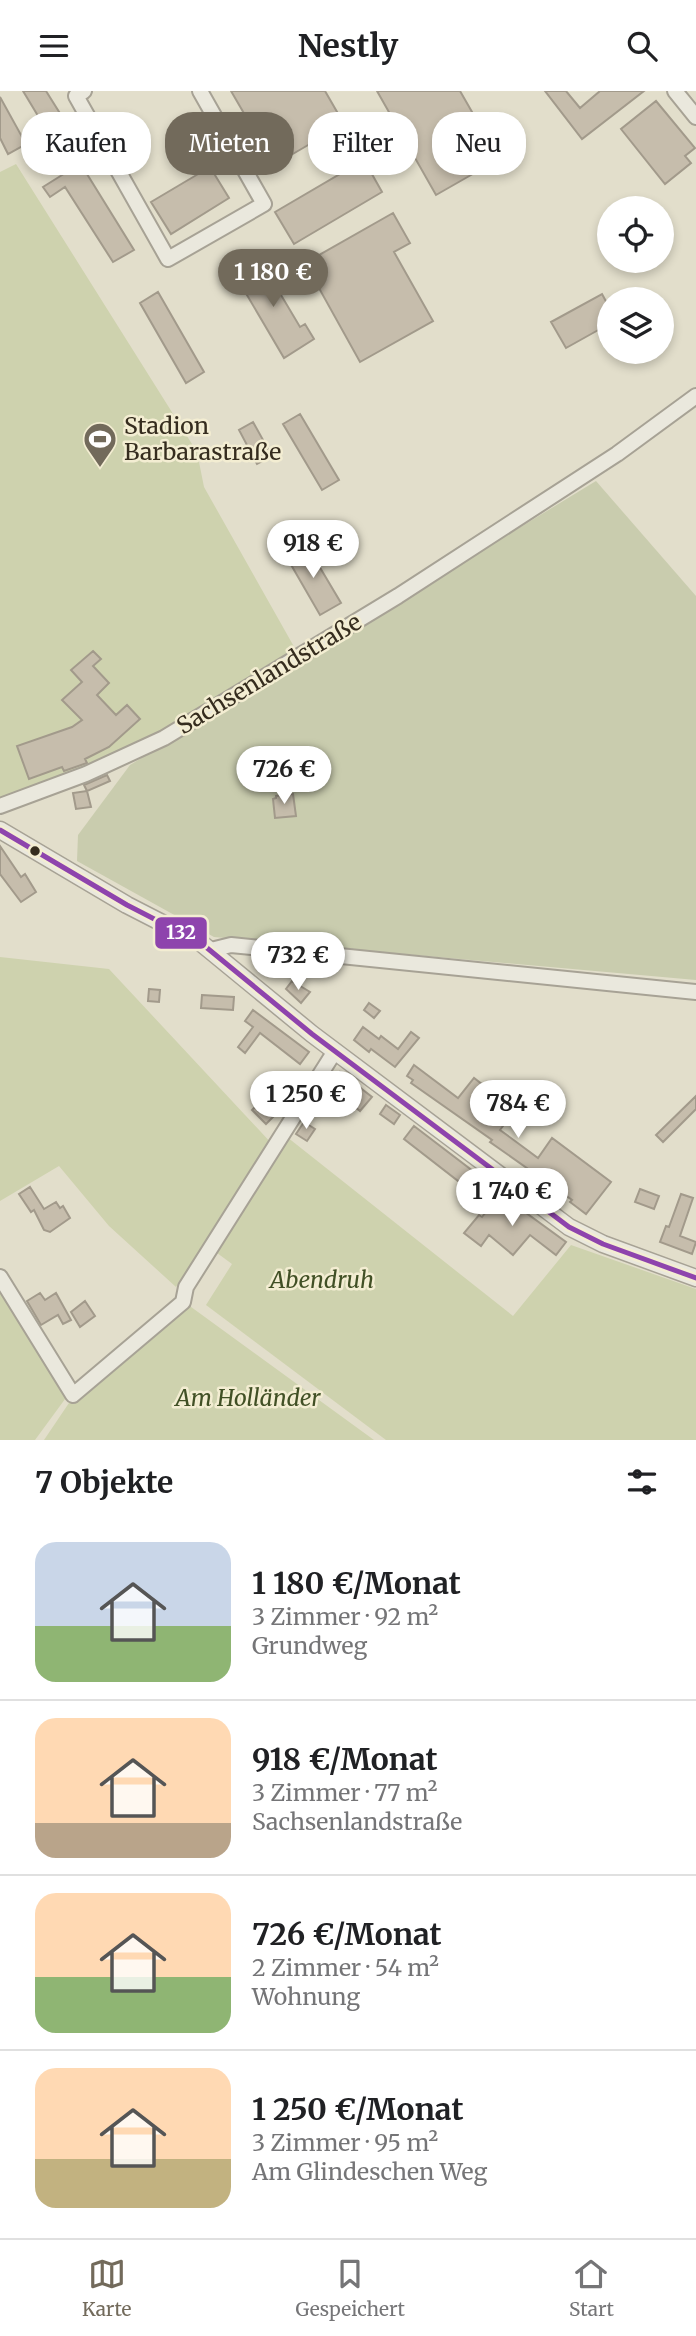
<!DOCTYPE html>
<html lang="de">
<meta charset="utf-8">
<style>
:root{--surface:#fff;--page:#f6f6f6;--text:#202124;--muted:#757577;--line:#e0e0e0;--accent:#726a5b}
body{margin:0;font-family:Merriweather,serif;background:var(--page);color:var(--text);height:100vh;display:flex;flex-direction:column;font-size:26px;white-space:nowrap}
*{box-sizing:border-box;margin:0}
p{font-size:23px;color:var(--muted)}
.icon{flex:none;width:38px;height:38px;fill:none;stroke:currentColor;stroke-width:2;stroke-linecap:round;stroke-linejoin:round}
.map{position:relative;height:1349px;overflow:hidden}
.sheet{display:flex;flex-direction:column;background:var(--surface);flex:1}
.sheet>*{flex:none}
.guide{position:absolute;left:21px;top:21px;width:654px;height:63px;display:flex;gap:14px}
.buttons{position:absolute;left:597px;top:105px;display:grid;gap:14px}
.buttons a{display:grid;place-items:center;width:77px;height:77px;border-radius:50%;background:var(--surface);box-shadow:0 4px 10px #0003;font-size:35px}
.price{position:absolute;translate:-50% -60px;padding:0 16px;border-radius:24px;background:#fff;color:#222;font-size:23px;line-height:46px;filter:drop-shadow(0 2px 4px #0008)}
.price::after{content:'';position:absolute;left:50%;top:42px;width:21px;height:16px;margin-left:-10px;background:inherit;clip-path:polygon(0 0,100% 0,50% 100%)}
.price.current{background:var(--accent);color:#fff}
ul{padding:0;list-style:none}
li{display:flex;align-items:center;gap:21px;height:175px;padding:0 35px}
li+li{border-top:2px solid var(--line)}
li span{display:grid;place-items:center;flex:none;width:196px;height:140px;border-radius:21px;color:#555}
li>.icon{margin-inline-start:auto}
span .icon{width:84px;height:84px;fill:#fffc;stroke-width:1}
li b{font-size:30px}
h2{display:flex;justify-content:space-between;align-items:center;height:84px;padding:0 35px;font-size:30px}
.tag{padding:0 24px;border-radius:28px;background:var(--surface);box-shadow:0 4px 10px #0003;font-size:24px;line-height:63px}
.tag.current{background:var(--accent);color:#fff}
header{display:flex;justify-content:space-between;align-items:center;height:91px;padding:0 35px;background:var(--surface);font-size:32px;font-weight:700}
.dock{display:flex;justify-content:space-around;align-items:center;height:98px;border-top:2px solid var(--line);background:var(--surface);font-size:19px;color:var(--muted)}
.dock a{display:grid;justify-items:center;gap:4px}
.dock .current{color:var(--accent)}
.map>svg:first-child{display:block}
</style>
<header><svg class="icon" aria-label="menu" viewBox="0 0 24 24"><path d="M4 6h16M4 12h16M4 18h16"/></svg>Nestly<svg class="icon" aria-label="search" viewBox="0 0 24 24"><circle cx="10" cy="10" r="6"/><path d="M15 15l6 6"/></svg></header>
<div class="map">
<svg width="696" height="1349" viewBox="0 0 696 1349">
<rect width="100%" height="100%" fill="#e2decb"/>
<path fill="#ced2ae" d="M16 73 197 361 204 396 297 561 162 643 75 684 0 710V81Z
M0 866 109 878 273 1054 176 1196 109 1135 59 1075 0 1110Z
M287 1046 513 1225 571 1154 696 1198V1349H386L206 1214 232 1173 213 1159Z
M0 1194 68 1304 35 1349H0Z
M187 1213 374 1349H44L71 1309Z"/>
<path fill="#c9ccae" d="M596 390 696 505V889L214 846 77 770 78 744 130 674Z"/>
<path fill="#c6bdac" stroke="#a29a8b" stroke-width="2" d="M23 0H46L66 32 49 43Z
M231 0H325L344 33 274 74Z
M377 0H460L499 68 436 104Z
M545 0H566L580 17 600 0H644L582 48Z
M0 6 26 53 8 63 0 47Z
M656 10 695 57 685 65 691 72 665 93 621 38Z
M86 69 93 79 87 83 134 159 113 171 65 96 50 106 43 96Z
M364 69 382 101 294 153 275 121Z
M210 76 229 107 171 143 151 111Z
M393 122 410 152 394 161 433 230 360 271 305 172Z
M259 167 300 236 305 233 314 248 284 267 234 182Z
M158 201 204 281 186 292 140 212Z
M602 203 609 216V233L566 257 551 231Z
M300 323 339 389 322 399 283 333Z
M253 331 272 365 257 373 239 339Z
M306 453 341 512 320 524 286 465Z
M93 560 101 568 93 575 109 592 97 604 116 624 127 614 140 628 109 656 85 668 87 672 64 680 62 676 29 688 17 655 72 636 82 629 62 609 82 591 71 579Z
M107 684 110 690 87 700 91 716 76 718 73 702 87 700 84 694Z
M293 703 296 725 275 727 273 708 276 707V705Z
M0 755 21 786 25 783 36 801 21 811 0 783Z
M292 890 310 901 301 912 286 898Z
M149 898 160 899 159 911 148 910Z
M202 904 234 906 233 919 201 917Z
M369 912 380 920 374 927 364 919Z
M253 919 309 961 300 973 260 942 245 962 238 956 253 936 245 930Z
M363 936 379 948 381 945 398 958 411 941 419 947 395 976 371 958 369 961 354 949Z
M414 974 458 1007 474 987 515 1019 500 1039 515 1050 538 1067 552 1047 611 1091 586 1123 570 1111 572 1109 490 1051 492 1049 411 992 413 989 407 985Z
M340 981 372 1006 360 1020 329 995Z
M696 1005V1018L663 1051 656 1044Z
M263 1008 277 1022 266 1033 252 1019Z
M386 1014 400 1024 394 1033 380 1023Z
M304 1031 315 1038 307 1050 296 1043Z
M414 1035 482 1087 471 1100 404 1048Z
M30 1096 44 1118 56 1111 60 1117 63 1115 70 1127 50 1141 44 1139 34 1119 31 1121 19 1103Z
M640 1098 659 1105 654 1118 635 1111Z
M500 1103 566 1151 556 1164 530 1144 513 1164 489 1144 481 1155 464 1142 479 1124 482 1126Z
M681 1103 693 1107 680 1145 696 1151 692 1163 660 1151 666 1135 669 1136Z
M40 1202 45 1209 56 1202 71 1229 63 1233 58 1224 41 1234 27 1210Z
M85 1210 95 1225 80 1236 71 1221Z"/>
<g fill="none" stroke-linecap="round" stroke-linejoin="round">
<defs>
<path id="minor" d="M84 0 76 5 168 168 264 113 200 0
M675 0 696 26
M0 715 86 683 164 647 398 505 617 363 696 305
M211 859 231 854 696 901
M0 1186 73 1304 183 1211 186 1196 335 960"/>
<path id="tertiary" d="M0 739 127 814 201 852 312 943 569 1136 603 1153 696 1187"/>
</defs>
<use href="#minor" stroke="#a7a295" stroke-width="18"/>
<use href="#tertiary" stroke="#a7a295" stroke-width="19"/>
<use href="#minor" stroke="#eae8dd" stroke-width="14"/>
<use href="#tertiary" stroke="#eae8dd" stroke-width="16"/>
<defs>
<path id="bus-1" d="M0 739 127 814 201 852 312 943 569 1136 603 1153 696 1187"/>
</defs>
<use href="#bus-1" stroke="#f3edd2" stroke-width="10"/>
<use href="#bus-1" stroke="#8e44ad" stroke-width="5"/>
</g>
<defs>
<symbol id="stadium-pin" viewBox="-11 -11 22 30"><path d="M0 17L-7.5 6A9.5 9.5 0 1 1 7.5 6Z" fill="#726a5b" stroke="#f3edd2"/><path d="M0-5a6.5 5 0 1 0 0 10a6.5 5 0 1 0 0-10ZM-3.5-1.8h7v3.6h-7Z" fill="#fff"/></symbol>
</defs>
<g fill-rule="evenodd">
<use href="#stadium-pin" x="81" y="329" width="38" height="52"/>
</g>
<circle fill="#352c1e" stroke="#f3edd2" stroke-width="2.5" cx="35" cy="760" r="6"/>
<g text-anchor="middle" stroke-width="5" stroke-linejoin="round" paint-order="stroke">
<g font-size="23" fill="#352c1e" stroke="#f3edd2" text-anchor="start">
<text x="124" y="343">Stadion<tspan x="124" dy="26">Barbarastraße</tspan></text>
</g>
<g font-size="23" fill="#352c1e" stroke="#f3edd2">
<text transform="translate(269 583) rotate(-31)" y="8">Sachsenlandstraße</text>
</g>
<g font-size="23" font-style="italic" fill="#415025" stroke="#f3edd2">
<text x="322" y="1197">Abendruh</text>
<text x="248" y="1315">Am Holländer</text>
</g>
</g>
<rect stroke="#f3edd2" stroke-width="2.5" x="154" y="825" width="54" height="34" rx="7" fill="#8e44ad"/>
<g font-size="19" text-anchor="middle" font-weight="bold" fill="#fff">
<text x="181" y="848">132</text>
</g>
</svg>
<div class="buttons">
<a><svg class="icon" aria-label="locate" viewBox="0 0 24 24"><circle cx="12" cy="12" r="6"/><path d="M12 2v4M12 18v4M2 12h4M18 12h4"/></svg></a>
<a><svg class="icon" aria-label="layers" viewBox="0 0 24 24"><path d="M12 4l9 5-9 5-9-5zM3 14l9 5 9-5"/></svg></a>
</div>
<b class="price current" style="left:273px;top:218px">1 180 €</b>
<b class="price" style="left:313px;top:489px">918 €</b>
<b class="price" style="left:284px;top:715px">726 €</b>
<b class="price" style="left:298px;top:901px">732 €</b>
<b class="price" style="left:306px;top:1040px">1 250 €</b>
<b class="price" style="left:518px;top:1049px">784 €</b>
<b class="price" style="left:512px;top:1137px">1 740 €</b>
<div class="guide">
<a class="tag">Kaufen</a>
<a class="tag current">Mieten</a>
<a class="tag">Filter</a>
<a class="tag">Neu</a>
</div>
</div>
<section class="sheet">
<h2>7 Objekte<svg class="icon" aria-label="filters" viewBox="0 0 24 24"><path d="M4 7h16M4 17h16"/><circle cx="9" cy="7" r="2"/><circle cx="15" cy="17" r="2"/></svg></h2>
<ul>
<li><span style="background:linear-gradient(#c9d6e8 60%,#8fb573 0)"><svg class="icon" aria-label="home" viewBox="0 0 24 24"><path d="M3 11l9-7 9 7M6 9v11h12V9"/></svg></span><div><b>1 180 €/Monat</b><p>3 Zimmer · 92 m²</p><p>Grundweg</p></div></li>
<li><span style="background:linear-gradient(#ffd9b3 75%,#b9a48a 0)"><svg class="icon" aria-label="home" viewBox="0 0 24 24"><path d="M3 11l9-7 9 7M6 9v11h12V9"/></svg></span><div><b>918 €/Monat</b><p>3 Zimmer · 77 m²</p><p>Sachsenlandstraße</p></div></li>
<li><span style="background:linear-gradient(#ffd9b3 60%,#8fb573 0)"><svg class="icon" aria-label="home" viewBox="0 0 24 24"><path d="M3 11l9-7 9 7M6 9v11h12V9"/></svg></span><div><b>726 €/Monat</b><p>2 Zimmer · 54 m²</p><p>Wohnung</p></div></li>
<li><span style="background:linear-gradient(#ffd9b3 65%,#c2b280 0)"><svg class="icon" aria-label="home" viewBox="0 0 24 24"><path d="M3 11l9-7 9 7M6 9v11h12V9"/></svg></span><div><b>1 250 €/Monat</b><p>3 Zimmer · 95 m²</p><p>Am Glindeschen Weg</p></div></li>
</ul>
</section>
<nav class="dock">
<a class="current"><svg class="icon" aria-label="map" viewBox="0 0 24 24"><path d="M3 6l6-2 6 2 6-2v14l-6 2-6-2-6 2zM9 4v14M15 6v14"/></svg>Karte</a>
<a><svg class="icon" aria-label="saved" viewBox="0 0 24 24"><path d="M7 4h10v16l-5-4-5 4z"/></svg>Gespeichert</a>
<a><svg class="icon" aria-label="home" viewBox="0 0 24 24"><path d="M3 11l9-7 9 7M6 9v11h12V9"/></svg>Start</a>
</nav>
